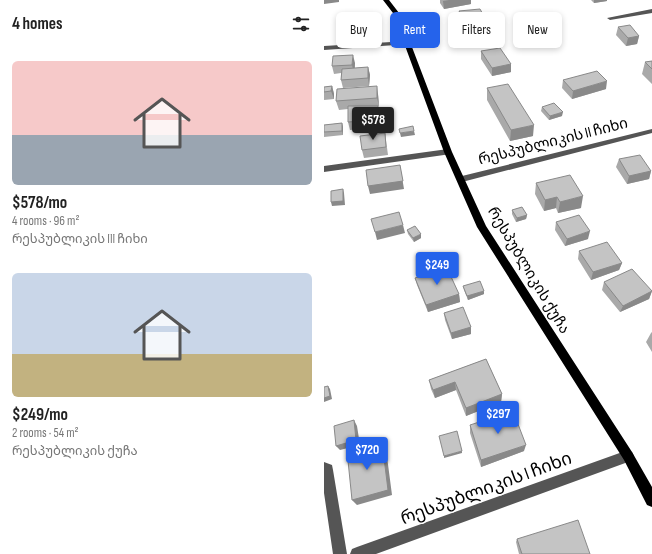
<!DOCTYPE html>
<meta charset="utf-8">
<style>
:root{--surface:#fff;--page:#f2f2f2;--text:#222;--muted:#767676;--accent:#2563eb}
body{margin:0;font-family:"Sofia Sans Condensed","Noto Sans Georgian",sans-serif;background:var(--page);color:var(--text);height:100vh;display:flex;flex-direction:column;font-size:15px;white-space:nowrap}
*{box-sizing:border-box;margin:0}
p{font-size:13px;color:var(--muted)}
.icon{flex:none;width:22px;height:22px;fill:none;stroke:currentColor;stroke-width:2;stroke-linecap:round;stroke-linejoin:round}
.map{position:relative;flex:1;overflow:hidden}
.sheet{display:flex;flex-direction:column;background:var(--surface);width:324px}
.sheet>*{flex:none}
.hud{position:absolute;left:12px;top:12px;width:256px;height:36px;display:flex;gap:8px}
.price{position:absolute;translate:-50% -34px;padding:0 9px;border-radius:4px;background:var(--accent);color:#fff;font-size:13px;line-height:26px;filter:drop-shadow(0 1px 2px #0008)}
.price::after{content:'';position:absolute;left:50%;top:24px;width:12px;height:9px;margin-left:-6px;background:inherit;clip-path:polygon(0 0,100% 0,50% 100%)}
.price.on{background:#222;color:#fff}
ul{padding:0;list-style:none}
li{display:grid;align-content:center;gap:8px;height:212px;padding:0 12px}
li span{display:grid;place-items:center;height:124px;border-radius:6px;color:#555}
li>.icon{margin-inline-start:auto}
span .icon{width:72px;height:72px;fill:#fffc;stroke-width:1}
li b{font-size:17px}
h2{display:flex;justify-content:space-between;align-items:center;height:48px;padding:0 12px;font-size:17px}
.tag{padding:0 14px;border-radius:6px;background:var(--surface);box-shadow:0 2px 6px #0003;font-size:14px;line-height:36px}
.tag.on{background:var(--accent);color:#fff}
main{display:flex;flex:1;min-height:0}
.map>svg:first-child{display:block}
</style>
<main>
<section class="sheet">
<h2>4 homes<svg class="icon" aria-label="filters" viewBox="0 0 24 24"><path d="M4 7h16M4 17h16"/><circle cx="9" cy="7" r="2"/><circle cx="15" cy="17" r="2"/></svg></h2>
<ul>
<li><span style="background:linear-gradient(#f6c9c9 60%,#9aa5b1 0)"><svg class="icon" aria-label="home" viewBox="0 0 24 24"><path d="M3 11l9-7 9 7M6 9v11h12V9"/></svg></span><div><b>$578/mo</b><p>4 rooms · 96 m²</p><p>რესპუბლიკის III ჩიხი</p></div></li>
<li><span style="background:linear-gradient(#c9d6e8 65%,#c2b280 0)"><svg class="icon" aria-label="home" viewBox="0 0 24 24"><path d="M3 11l9-7 9 7M6 9v11h12V9"/></svg></span><div><b>$249/mo</b><p>2 rooms · 54 m²</p><p>რესპუბლიკის ქუჩა</p></div></li>
</ul>
</section>
<div class="map">
<svg width="328" height="554" viewBox="0 0 328 554">
<rect width="100%" height="100%" fill="#fff"/>
<g fill="none" stroke-linecap="round" stroke-linejoin="round">
<path fill="#555" fill-rule="evenodd" d="M328 9V13L286 20 283 18Z
M84 41 87 43 86 44 0 50V46Z
M328 129V133L138 182 134 179 138 176Z
M124 149 127 150V154L0 172V166Z
M304 450 308 452 310 456 308 460 304 462 52 554H26L28 549 33 547Z
M0 462 8 465 9 470 23 554H9L0 493Z"/>
<path fill="#000" fill-rule="evenodd" d="M59 0H65L75 13 128 152 162 226 308 452 328 487V507L323 505 300 460 153 227 120 152 69 13Z"/>
</g>
<path fill="#a9a9a9" d="M116 0H147V4L120 9 116 3Z
M267 0H283V1L270 3Z
M135 11 161 18V25L140 28 135 19Z
M14 22 36 29 35 36 15 37 13 29Z
M294 27 315 36 313 44 302 46 292 35Z
M157 51 187 64V72L168 76 157 59Z
M328 61V84L318 74 321 62Z
M31 63V68L44 67 46 75 45 86 19 88 17 80V73L10 74 8 66Z
M239 80 282 89 248 99 238 88Z
M8 86 10 94V99L0 100V87Z
M163 88 209 136 186 141 163 100Z
M54 94 55 106H53L56 114V128L26 130 24 122V109L15 110 12 101Z
M218 107 238 116 225 120 217 111Z
M18 123 19 127V135L0 137V125Z
M61 133 64 155 40 158 38 150Z
M295 159 327 171 325 179 303 184 292 167Z
M212 183 257 208 234 213 232 208 220 211 211 194Z
M188 210 203 215 202 219 192 222 188 214Z
M232 222 264 239 241 246 231 230Z
M83 230 97 238 90 242 84 234Z
M255 251 298 263 295 270 267 280 254 259Z
M91 278 135 294 136 302 104 312 93 285Z
M280 282 328 291 325 299 296 312 278 290Z
M139 286 160 294 144 300 140 290Z
M120 313 147 327V334L128 339 121 320Z
M328 332V352L322 342 327 333Z
M162 359 178 394 177 402 142 416 132 390 111 398 107 389 105 380Z
M146 425 200 451 157 467 146 433Z
M193 539 266 554H195L192 542Z"/>
<path fill="#898989" d="M0 0H15V2L0 4Z
M125 0H147V4L120 9 119 1Z
M270 0H283V1L270 3Z
M161 18V25L140 28V21Z
M34 21 36 29 35 36 33 28Z
M315 36 313 44 302 46 304 38Z
M29 55 31 63 30 73 28 65Z
M187 64V72L168 76V68Z
M44 67 46 75 45 86 44 78Z
M283 81 282 89 248 99 249 91Z
M8 86 10 94V99L7 91Z
M53 86 54 94 55 106 53 98Z
M54 106 56 114V128L54 120Z
M239 112 238 116 225 120 226 116Z
M18 123 19 127V135L18 131Z
M210 125 209 136 186 141 187 130Z
M90 131 91 135 77 137 76 133Z
M76 165 80 189 46 194 44 186Z
M327 171 325 179 303 184 305 176Z
M19 189 20 193 21 205 8 206 7 202Z
M259 196 257 208 234 213 236 202Z
M233 197 232 208 220 211 221 200Z
M203 215 202 219 192 222 193 218Z
M79 225 81 233 53 240 51 232Z
M266 231 264 239 241 246 243 239Z
M97 234V238L90 242 89 238Z
M298 263 295 270 267 280 269 272Z
M160 291V294L144 300 143 296Z
M328 291 325 299 296 312 299 306Z
M135 294 136 302 104 312 102 305Z
M147 327V334L128 339 127 333Z
M131 382 132 390 111 398 109 390Z
M4 386 6 389 8 399 0 402V398Z
M178 394 177 402 142 416V408Z
M30 420 33 426 36 445 16 450 12 446Z
M58 442 62 449 68 495 33 505 28 500Z
M202 445 200 451 157 467V460Z
M138 451V453L120 458V456Z"/>
<path fill="#c4c4c4" stroke="#898989" d="M156 9 161 18 140 21 135 11Z
M34 21 33 28 13 29 14 22Z
M306 25 315 36 304 38 294 27Z
M176 48 187 64 168 68 157 51Z
M29 55 28 65 8 66 9 56Z
M328 61V69L321 62Z
M44 67V78L17 80 18 69Z
M273 71 283 81 249 91 239 80Z
M184 84 210 125 187 130 163 88Z
M8 86 7 91 0 92V87Z
M53 86V98L12 101 13 89Z
M230 103 239 112 226 116 218 107Z
M24 106H54V120L24 122Z
M18 123V131L0 132V125Z
M89 126 90 131 76 133 75 129Z
M61 133 62 147 38 150 36 136Z
M316 155 327 171 305 176 295 159Z
M76 165 79 181 44 186 42 170Z
M246 175 259 196 236 202 233 197 221 200 212 183Z
M19 189V201L7 202V191Z
M198 207 203 215 193 218 188 210Z
M75 212 79 225 51 232 47 219Z
M255 215 266 231 243 239 232 222Z
M91 226 97 234 89 238 83 230Z
M283 242 298 263 269 272 255 251Z
M123 268 135 294 102 305 91 278Z
M308 269 328 291 299 306 280 282Z
M156 281 160 291 143 296 139 286Z
M139 307 147 327 127 333 120 313Z
M162 359 178 394 142 408 131 382 109 390 105 380Z
M4 386 6 396 0 398V387Z
M189 411 202 445 157 460 146 425Z
M30 420 32 440 12 446 10 426Z
M133 431 138 451 120 456 115 436Z
M58 442 64 490 28 500 23 451Z
M254 520 266 554H198L193 539Z"/>
<g text-anchor="middle" stroke-width="3" stroke-linejoin="round" paint-order="stroke">
<g font-size="15" fill="#000" stroke="#fff">
<text transform="translate(229 141) rotate(-14)" y="5">რესპუბლიკის II ჩიხი</text>
<text transform="translate(205 270) rotate(59)" y="5">რესპუბლიკის ქუჩა</text>
</g>
<g font-size="18" fill="#000" stroke="#fff">
<text transform="translate(162 488) rotate(-20)" y="6">რესპუბლიკის I ჩიხი</text>
</g>
</g>
</svg>
<b class="price on" style="left:49px;top:141px">$578</b>
<b class="price" style="left:113px;top:286px">$249</b>
<b class="price" style="left:174px;top:435px">$297</b>
<b class="price" style="left:43px;top:471px">$720</b>
<div class="hud">
<a class="tag">Buy</a>
<a class="tag on">Rent</a>
<a class="tag">Filters</a>
<a class="tag">New</a>
</div>
</div>
</main>
